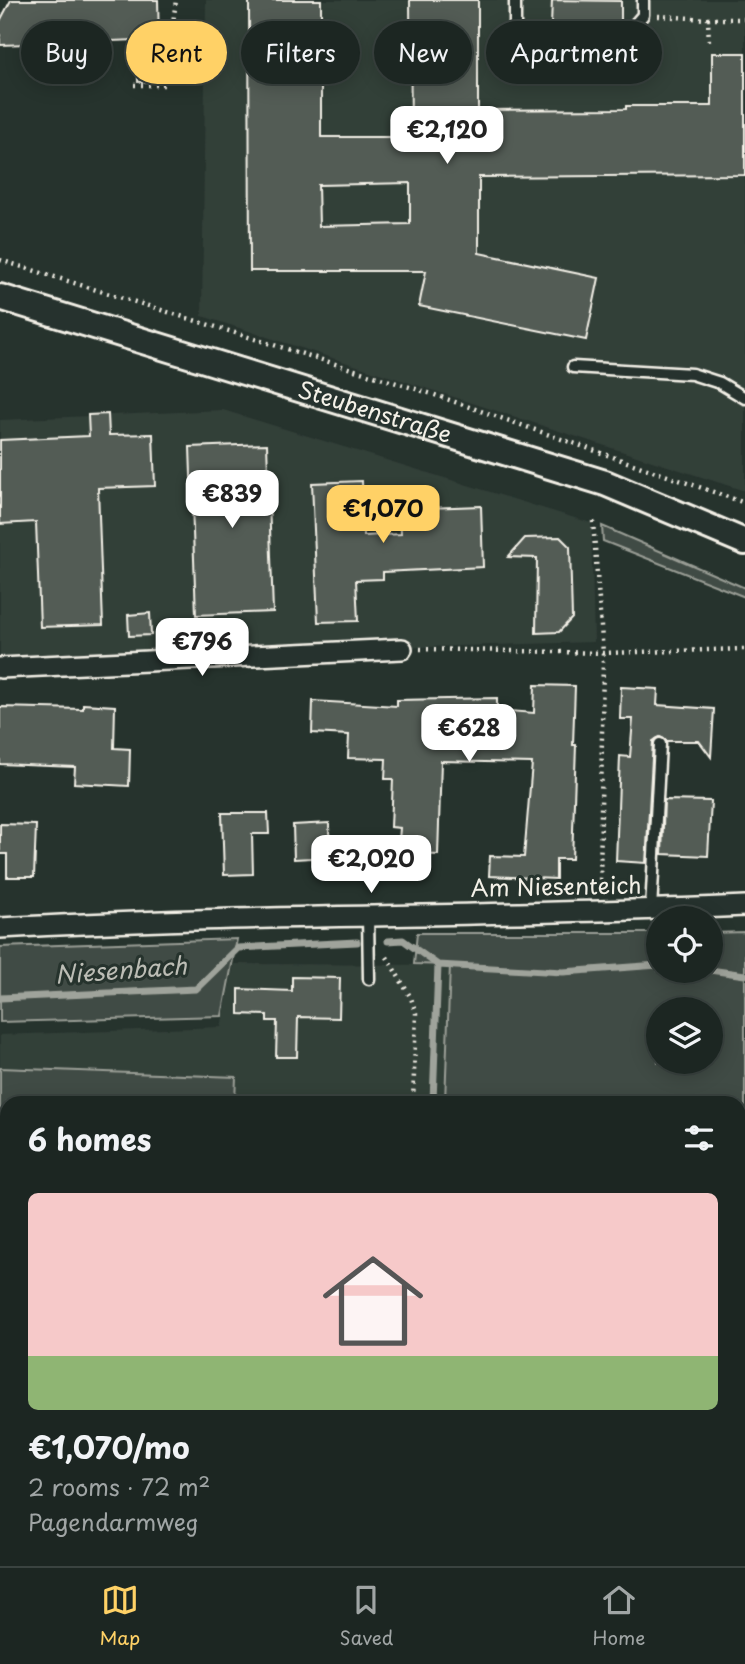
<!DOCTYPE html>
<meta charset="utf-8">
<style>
:root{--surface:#1c2622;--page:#29322f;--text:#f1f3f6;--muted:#a0a5a5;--line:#3a4340;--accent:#ffd166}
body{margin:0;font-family:"Playpen Sans",sans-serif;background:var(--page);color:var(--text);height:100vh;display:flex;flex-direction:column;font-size:26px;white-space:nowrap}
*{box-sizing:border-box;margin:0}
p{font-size:23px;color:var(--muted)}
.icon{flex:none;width:38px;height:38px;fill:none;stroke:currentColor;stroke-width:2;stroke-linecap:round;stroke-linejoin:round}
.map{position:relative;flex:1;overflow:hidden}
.panel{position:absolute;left:0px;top:1096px;width:746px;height:471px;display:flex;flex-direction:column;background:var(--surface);border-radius:21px 21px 0 0;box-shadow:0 4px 18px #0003,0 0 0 2px var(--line)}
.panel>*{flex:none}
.banner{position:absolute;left:21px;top:21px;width:704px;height:63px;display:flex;gap:14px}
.buttons{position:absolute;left:646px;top:906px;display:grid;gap:14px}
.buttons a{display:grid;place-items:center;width:77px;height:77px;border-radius:50%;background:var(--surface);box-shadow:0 4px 18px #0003,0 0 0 2px var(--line);font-size:35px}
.price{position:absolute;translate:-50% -60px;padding:0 16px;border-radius:14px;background:#fff;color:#222;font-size:23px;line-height:46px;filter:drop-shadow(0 2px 4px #0008)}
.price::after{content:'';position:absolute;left:50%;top:42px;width:21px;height:16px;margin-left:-10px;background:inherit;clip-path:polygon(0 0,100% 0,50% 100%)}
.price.on{background:var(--accent);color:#111}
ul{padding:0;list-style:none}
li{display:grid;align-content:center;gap:14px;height:371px;padding:0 28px}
li span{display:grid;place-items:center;height:217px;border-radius:10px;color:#555}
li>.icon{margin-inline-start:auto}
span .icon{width:126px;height:126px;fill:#fffc;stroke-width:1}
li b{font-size:30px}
h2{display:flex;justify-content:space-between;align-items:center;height:84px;padding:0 28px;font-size:30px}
.chip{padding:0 24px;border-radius:32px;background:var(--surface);box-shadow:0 4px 18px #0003,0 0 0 2px var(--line);font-size:24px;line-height:63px}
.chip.on{background:var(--accent);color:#111}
.tab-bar{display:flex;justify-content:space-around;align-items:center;height:98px;border-top:2px solid var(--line);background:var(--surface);font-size:19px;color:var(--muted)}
.tab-bar a{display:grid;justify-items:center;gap:4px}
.tab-bar .on{color:var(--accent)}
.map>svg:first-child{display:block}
</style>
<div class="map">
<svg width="745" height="1566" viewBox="0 0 745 1566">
<rect width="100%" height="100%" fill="#26332d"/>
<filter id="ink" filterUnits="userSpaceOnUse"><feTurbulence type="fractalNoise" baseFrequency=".0143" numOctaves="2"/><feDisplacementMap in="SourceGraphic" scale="14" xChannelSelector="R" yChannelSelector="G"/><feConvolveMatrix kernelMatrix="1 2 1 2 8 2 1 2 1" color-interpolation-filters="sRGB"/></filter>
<g filter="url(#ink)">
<path fill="#333f39" d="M206 0H745V491L202 316Z
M223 410 591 523 594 642 0 659V420Z
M234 964 450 965 445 1102H7V1559H738L739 1240H745V1566H0V1035L221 1027Z"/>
<path fill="#414b45" stroke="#9a9e96" stroke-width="2" fill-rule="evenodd" d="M602 526 745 588V597L603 541Z
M745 932V1240H738V1102H445L450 965 414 964 417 933H658V971H710L711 933ZM658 1010H710V1062H658Z
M237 939 222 1016 0 1022V947Z
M0 1068 236 1077 235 1102H7V1329L0 1328Z
M0 1479H7V1559H83V1566H0Z"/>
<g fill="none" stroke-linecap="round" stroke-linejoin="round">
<path stroke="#9fa39b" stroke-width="7" d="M388 941 403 940 438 965 563 972 658 965
M710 970 745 975
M0 998 196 989 238 948 357 942
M433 1102 438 965
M430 1566V1559"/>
</g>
<path fill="#525c55" stroke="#f4f1e8" stroke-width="2" fill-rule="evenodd" d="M11 0H158L160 81 138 82 137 40 0 45V21Z
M249 0H321V137H411L410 0H478V110L626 109V106H712V53H745V175L479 177V253L599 278 586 340 419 306 426 271H250ZM410 183V224L319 226 318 185Z
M552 0 621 1V28L551 26Z
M108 414 109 435 153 434 155 486 98 488 103 625 40 627 36 522 0 524V440L89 436 88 415Z
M267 444 273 612 196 615 190 447Z
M362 481 364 536 401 534 400 509 481 506 483 567 383 572V579L356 580 358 621 318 622 312 483Z
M560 537 570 547 572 618 559 632 536 633 537 558 508 557 525 538Z
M150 613 151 635 129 636 128 615Z
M535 685 575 686 573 745H576L572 859H556V879L489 876 490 856 524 857 532 763 441 761 438 855 398 853 400 828 391 827 393 779H385L386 759 348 758 349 735 312 733 313 701 397 706V700L497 698V710L534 713Z
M621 687 658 689 657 705 714 709 711 757 699 741H667L660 737 653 741 646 863 616 861 620 756 630 757 633 719H620Z
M83 704 115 706 114 748 130 749 129 786 74 783 75 767 0 764V707L83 709Z
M664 800 711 801 708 856 662 854Z
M222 813H268L269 834H252L253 874 224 875Z
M329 823 330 857 294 859 293 825Z
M0 824 36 825 34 877H7V854H0Z
M292 977 340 978 339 1018 298 1017 297 1057H276L277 1021H267V1015L239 1014V989L292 991Z"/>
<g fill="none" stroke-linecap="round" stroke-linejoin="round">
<defs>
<path id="service" d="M515 0V48L612 51 643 15V0
M573 367 692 374 720 383 745 398
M651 910 660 744
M368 915 369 979"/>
<path id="minor" d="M0 668 402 649
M0 928C248 914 497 917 745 906"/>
<g id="tertiary">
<path id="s1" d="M0 297 605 483 745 542"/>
</g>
</defs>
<use href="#service" stroke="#f4f1e8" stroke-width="15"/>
<use href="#minor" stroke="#f4f1e8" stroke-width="24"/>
<use href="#tertiary" stroke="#f4f1e8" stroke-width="30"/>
<path stroke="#f4f1e8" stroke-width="4.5" stroke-dasharray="2 5" stroke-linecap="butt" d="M658 16 708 19 709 44
M708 19H745
M134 85H165L176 0
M0 260 432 394 745 503
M593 521 603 653 600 890
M420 649 603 653 745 649
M387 957 411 998 416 1013 413 1102
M0 1336H7
M738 1463 745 1468
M421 1559V1564
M554 1559 553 1565H745
M127 1566V1559
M290 1566V1559"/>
<use href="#service" stroke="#26332d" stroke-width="10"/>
<use href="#minor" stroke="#26332d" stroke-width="19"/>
<use href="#tertiary" stroke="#26332d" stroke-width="24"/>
</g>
</g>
<g text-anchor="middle" stroke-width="6" stroke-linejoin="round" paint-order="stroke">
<g font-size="23" fill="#f4f1e8" stroke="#26332d">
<text dy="8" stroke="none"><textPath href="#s1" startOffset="392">Steubenstraße</textPath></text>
<text transform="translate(556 887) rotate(-1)" y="8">Am Niesenteich</text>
</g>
<g font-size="24" font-style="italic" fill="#bcbdb5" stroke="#26332d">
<text transform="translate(121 971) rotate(-4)" y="8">Niesenbach</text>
</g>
</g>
</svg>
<div class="buttons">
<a><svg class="icon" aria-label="locate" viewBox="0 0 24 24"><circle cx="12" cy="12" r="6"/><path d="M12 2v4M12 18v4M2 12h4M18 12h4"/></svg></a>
<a><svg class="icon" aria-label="layers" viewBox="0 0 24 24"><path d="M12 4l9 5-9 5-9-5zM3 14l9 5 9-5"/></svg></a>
</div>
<b class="price" style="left:447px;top:166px">€2,120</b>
<b class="price" style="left:232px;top:530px">€839</b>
<b class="price on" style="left:383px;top:545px">€1,070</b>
<b class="price" style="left:202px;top:678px">€796</b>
<b class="price" style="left:469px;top:764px">€628</b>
<b class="price" style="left:371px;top:895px">€2,020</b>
<div class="banner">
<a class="chip">Buy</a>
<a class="chip on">Rent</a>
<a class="chip">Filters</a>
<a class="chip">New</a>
<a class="chip">Apartment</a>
</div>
<section class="panel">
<h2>6 homes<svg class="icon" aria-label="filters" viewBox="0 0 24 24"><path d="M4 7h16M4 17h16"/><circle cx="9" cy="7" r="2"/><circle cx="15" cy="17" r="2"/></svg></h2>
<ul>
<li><span style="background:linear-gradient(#f6c9c9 75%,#8fb573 0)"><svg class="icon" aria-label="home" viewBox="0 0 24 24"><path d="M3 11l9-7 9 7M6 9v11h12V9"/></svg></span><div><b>€1,070/mo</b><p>2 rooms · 72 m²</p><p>Pagendarmweg</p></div></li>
</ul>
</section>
</div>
<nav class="tab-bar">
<a class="on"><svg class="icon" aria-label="map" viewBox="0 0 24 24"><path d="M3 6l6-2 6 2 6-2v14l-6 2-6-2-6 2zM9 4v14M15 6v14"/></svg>Map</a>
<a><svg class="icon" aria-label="saved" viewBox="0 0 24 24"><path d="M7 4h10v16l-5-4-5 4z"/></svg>Saved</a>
<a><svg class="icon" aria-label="home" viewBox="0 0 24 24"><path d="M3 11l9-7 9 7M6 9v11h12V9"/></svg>Home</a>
</nav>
